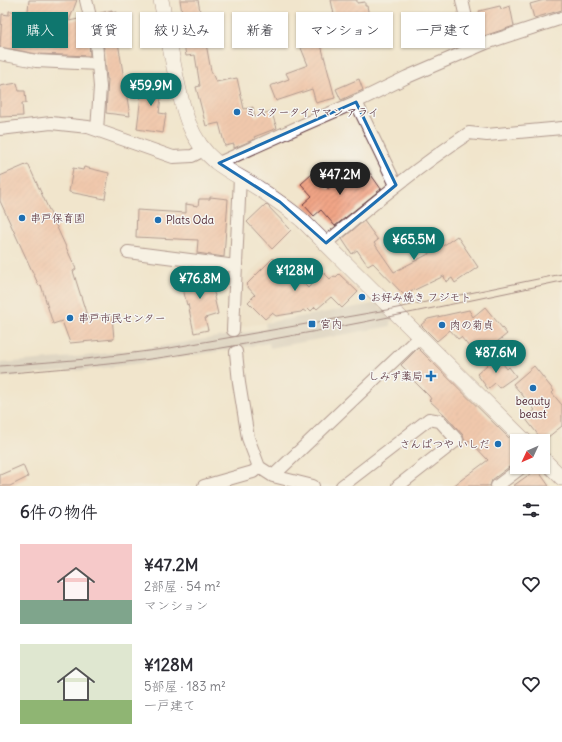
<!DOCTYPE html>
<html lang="ja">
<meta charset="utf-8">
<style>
:root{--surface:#fff;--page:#f2f2f3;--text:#2b2b33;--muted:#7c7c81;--accent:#0f766e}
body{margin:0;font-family:Delius,"Klee One",sans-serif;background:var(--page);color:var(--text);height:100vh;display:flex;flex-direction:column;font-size:15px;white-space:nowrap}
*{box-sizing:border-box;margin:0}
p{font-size:13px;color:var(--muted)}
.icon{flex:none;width:22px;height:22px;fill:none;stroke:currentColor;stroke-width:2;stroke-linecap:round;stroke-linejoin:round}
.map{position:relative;height:486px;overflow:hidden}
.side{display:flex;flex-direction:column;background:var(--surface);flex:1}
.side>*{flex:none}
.banner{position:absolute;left:12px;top:12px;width:538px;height:36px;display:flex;gap:8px}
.needle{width:26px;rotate:226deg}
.fabs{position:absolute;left:510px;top:434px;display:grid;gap:8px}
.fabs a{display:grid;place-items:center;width:40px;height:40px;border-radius:0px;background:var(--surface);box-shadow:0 1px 3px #0004;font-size:20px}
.price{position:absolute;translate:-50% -34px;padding:0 9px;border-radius:14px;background:var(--accent);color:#fff;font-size:13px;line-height:26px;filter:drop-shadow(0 1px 2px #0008)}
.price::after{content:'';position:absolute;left:50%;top:24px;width:12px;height:9px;margin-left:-6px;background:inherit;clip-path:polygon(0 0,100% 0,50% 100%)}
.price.selected{background:#222;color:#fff}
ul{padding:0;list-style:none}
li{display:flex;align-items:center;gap:12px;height:100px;padding:0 20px}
li span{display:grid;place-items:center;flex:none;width:112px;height:80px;border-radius:0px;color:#555}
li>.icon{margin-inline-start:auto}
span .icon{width:48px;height:48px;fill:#fffc;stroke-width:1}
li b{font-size:17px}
h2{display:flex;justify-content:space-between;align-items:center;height:48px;padding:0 20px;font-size:17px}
.chip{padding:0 14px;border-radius:0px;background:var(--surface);box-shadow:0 1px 3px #0004;font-size:14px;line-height:36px}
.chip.selected{background:var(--accent);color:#fff}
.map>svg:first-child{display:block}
</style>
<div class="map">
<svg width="562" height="486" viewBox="0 0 562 486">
<defs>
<pattern id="building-hatch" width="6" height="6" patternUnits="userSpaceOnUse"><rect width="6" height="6" fill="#f1a586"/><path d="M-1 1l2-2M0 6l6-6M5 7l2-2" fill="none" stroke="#c5866e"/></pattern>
</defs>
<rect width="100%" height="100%" fill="#f6f6f2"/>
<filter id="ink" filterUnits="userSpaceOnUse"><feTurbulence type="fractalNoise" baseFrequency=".025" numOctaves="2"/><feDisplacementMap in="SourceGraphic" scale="8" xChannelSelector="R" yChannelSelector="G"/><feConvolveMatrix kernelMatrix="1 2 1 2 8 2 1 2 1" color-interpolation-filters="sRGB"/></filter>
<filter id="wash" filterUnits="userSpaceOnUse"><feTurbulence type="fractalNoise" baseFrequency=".012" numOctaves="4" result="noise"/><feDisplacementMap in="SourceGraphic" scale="16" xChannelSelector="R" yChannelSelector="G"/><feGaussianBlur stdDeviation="0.9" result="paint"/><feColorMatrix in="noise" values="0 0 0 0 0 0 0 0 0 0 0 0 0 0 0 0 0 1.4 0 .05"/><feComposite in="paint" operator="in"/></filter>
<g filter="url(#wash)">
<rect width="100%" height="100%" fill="#f1e5cc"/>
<path fill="#ead8ba" d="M298 225 334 260 267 323 238 327 243 280Z"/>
<path fill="#cac3b8" d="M379 303 380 308 384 307 396 320 390 321 391 326 270 348 269 343 165 360 87 370 0 377V363L86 356 163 346 266 329 265 323Z"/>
<g id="blocks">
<path fill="url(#building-hatch)" d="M29 0H77L69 21 83 18 89 43 90 56 37 54 0 47 2 14 9 15V11H28Z
M180 0H198L211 71 216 82 237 78 244 109 253 107 255 117 271 111 277 128 254 137 255 139 234 148V144L225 146 219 123 206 126 196 87 200 86 195 55 186 56 184 44 180 45 178 27 184 26Z
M331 0H357V3L365 2V6H367L369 16 337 29Z
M544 0H562V10L534 18 530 4Z
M500 6 501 9 510 6 514 26 484 36 483 31H480L477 19 481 18 479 11Z
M112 10V13L116 12 121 35 117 36 130 116 106 113 108 79H107L103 40 97 14Z
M320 41 335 98 316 103 312 89 276 101 270 86 289 79 286 73 308 65 301 48Z
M143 79 163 82 159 113 166 114 163 133 137 129Z
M359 79 363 90 341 100 336 89Z
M17 83 19 91H25L26 103H22L23 116 0 117V86Z
M28 164 76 269 73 271 88 319 112 316 114 339 70 343 62 321 53 324 41 285 39 286 0 201V176Z
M84 167 109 173 105 199 69 192 73 168 83 170Z
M367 169 381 189 335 226 321 210 314 216 303 204 312 196 301 184 312 174 323 185 324 184 328 189 339 179 345 185Z
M210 197 228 199 224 257 197 253 198 240 136 237 137 210 186 213V204L198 206 199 199H210Z
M266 204 291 230 272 249 247 222Z
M364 221 378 240 374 243 394 272 440 248 457 236 478 267 455 283 452 278 446 282 444 276 404 295 373 263 368 266 357 250 352 254 342 239Z
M273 258 294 280 297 277 308 288 323 272 330 279 334 276 336 277 339 274 358 292 342 308 331 297 317 309 315 307 311 311 309 309 306 312 303 310 301 312 276 316 272 313 265 319 248 302 255 295 246 285Z
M196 268 206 270 215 296 214 297 218 314 205 318 208 330 194 333 188 304 187 305 182 285 194 281 192 272H195Z
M485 307 507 334 483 353 475 344 470 348 461 337 458 339 450 330 437 341 421 325 428 319 469 310 473 317Z
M418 348 517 446V461L492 480 490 486H453L488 460 469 440 467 442 464 439 463 435 446 416 429 400 431 399 429 396 407 374 409 373 401 365Z
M497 356 507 369 509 367 516 376 499 388 495 383 488 389 477 374Z
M534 366 554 391 552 393 562 405V426L543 441 525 418 535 410 513 384Z
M23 465 28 477 10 486H0V475Z
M537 469 549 486H513Z"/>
</g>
</g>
<g filter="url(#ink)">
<use href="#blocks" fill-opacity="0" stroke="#633d43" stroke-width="1"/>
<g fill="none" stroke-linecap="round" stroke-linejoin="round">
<defs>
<path id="minor" d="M86 0 96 42 100 87 97 130
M462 0 473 49
M0 54 36 61 98 64
M356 102 396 185
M0 129 51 123 88 127 173 157 192 156 204 150
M219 163 303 125 356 102 407 77 486 43 562 18
M326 243C373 204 419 166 469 133L487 135 562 128
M128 252 236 266
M233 330 240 177
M236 352 239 383 248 438 259 467 273 476 313 486
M273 476 420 336
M204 486 253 472 259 467
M342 486 429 419 440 421 457 440 398 486
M497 486 522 467"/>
<path id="tertiary" d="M161 0C166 24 170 48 175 72 182 105 188 139 216 162 229 172 244 179 258 188 273 198 288 208 302 220L525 441
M543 459 562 478"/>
</defs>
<use href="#minor" stroke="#633d43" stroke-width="14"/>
<use href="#tertiary" stroke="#633d43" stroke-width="16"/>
<use href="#minor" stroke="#fff" stroke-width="12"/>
<use href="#tertiary" stroke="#fff" stroke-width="15"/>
<path stroke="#4a1f2b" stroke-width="1" d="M0 366 86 359 164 349 392 309 562 274
M0 374C55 369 110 365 165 357 298 337 430 309 562 281"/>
</g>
</g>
<path d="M0 0H562V486H0ZM356 102 396 185 326 243 280 202 219 163Z" fill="#f1e5cc" fill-opacity=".55" fill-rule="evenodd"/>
<path fill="none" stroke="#1f6fb2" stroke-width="3" stroke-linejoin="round" d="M356 102 396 185 326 243 280 202 219 163Z"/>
<g fill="#1f6fb2" stroke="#f6f6f2" stroke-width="1.5">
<circle cx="237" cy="112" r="4"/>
<circle cx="22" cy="218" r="4"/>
<circle cx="158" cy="220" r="4"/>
<circle cx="362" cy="297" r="4"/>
<circle cx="70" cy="318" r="4"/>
<rect x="308" y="320" width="8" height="8" rx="2"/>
<circle cx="442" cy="325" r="4"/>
<path d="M429 370h4v4h4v4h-4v4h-4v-4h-4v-4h4z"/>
<circle cx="533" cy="388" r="4"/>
<circle cx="498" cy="444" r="4"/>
</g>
<g text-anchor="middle" stroke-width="3" stroke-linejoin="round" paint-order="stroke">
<g font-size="11" fill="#4a1f2b" stroke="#f6f6f2" text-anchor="start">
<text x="245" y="116">ミスタータイヤマン アライ</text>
<text x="30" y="222">串戸保育園</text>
<text x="166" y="224">Plats Oda</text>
<text x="370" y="301">お好み焼き フジモト</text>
<text x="78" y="322">串戸市民センター</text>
<text x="320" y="328">宮内</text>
<text x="450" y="329">肉の菊貞</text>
<text x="423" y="380" text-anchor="end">しみず薬局</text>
<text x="533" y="405" text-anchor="middle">beauty<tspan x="533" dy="13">beast</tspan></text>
<text x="490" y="448" text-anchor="end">さんぱつや いしだ</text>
</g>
</g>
</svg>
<div class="fabs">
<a><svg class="needle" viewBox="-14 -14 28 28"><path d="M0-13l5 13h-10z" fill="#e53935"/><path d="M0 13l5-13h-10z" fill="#7c7c81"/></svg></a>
</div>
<b class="price" style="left:151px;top:107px">¥59.9M</b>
<b class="price selected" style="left:340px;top:196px">¥47.2M</b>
<b class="price" style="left:414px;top:261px">¥65.5M</b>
<b class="price" style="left:295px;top:292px">¥128M</b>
<b class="price" style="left:200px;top:300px">¥76.8M</b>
<b class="price" style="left:496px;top:374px">¥87.6M</b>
<div class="banner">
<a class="chip selected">購入</a>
<a class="chip">賃貸</a>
<a class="chip">絞り込み</a>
<a class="chip">新着</a>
<a class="chip">マンション</a>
<a class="chip">一戸建て</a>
</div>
</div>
<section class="side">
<h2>6件の物件<svg class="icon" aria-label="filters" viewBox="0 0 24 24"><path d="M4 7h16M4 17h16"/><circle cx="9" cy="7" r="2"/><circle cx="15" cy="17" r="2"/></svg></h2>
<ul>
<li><span style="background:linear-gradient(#f6c9c9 70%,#7fa58c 0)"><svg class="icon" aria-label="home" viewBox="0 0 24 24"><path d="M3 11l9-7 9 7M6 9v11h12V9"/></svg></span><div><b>¥47.2M</b><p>2部屋 · 54 m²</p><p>マンション</p></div><svg class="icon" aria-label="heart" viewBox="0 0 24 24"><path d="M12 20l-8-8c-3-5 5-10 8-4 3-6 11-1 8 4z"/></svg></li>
<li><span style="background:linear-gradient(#dfe7d0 70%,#8fb573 0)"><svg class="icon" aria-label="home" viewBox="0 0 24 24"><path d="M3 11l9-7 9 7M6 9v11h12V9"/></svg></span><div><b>¥128M</b><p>5部屋 · 183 m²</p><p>一戸建て</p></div><svg class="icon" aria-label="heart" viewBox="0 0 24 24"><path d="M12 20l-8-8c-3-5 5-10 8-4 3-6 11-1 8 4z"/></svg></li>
</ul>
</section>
